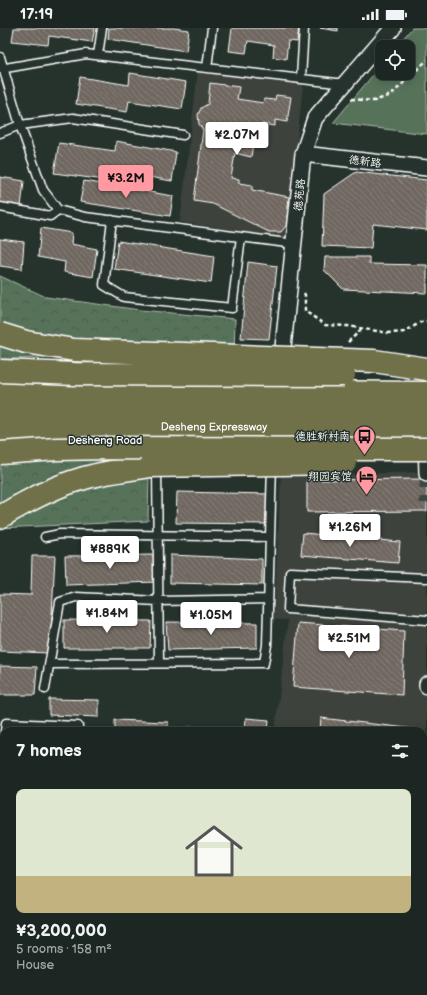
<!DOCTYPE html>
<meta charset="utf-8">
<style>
:root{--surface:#1c2622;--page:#29322f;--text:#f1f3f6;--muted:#a0a5a5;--line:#3a4340;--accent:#ff9aa2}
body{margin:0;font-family:"Balsamiq Sans","LXGW WenKai TC",sans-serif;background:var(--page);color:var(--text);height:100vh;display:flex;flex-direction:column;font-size:15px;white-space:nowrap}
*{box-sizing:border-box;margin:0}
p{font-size:13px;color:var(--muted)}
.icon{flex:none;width:22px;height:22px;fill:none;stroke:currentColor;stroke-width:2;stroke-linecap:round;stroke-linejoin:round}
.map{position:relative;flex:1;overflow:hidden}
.details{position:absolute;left:0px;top:699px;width:427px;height:268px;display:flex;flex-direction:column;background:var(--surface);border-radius:12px 12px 0 0;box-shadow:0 2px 10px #0003,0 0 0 1px var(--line)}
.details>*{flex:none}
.buttons{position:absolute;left:375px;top:12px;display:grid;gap:8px}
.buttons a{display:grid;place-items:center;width:40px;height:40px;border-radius:8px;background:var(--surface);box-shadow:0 2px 10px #0003,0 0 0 1px var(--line);font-size:20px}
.price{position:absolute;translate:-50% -34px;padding:0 9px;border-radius:4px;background:#fff;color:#222;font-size:13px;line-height:26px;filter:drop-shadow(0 1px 2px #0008)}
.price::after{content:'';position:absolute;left:50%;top:24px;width:12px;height:9px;margin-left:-6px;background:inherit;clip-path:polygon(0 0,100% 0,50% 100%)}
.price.current{background:var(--accent);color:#111}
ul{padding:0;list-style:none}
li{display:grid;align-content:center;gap:8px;height:212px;padding:0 16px}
li span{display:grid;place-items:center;height:124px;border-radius:8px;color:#555}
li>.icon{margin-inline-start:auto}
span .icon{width:72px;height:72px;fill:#fffc;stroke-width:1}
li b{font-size:17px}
h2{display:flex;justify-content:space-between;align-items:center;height:48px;padding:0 16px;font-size:17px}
.status{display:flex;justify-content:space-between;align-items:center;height:28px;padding:0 20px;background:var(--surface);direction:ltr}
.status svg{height:11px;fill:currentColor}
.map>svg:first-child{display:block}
</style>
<div class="status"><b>17:19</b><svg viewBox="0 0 49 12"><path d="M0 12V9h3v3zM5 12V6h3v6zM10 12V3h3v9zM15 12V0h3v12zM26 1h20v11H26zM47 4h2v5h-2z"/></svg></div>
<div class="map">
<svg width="427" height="967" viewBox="0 0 427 967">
<defs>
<pattern id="forest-crowns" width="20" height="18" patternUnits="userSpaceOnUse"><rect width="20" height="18" fill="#57735a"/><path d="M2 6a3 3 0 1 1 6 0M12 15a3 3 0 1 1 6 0" fill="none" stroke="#505a51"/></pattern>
<pattern id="building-back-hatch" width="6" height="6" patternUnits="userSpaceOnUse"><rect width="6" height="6" fill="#706861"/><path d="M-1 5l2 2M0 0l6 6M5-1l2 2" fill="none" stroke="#857f79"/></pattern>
</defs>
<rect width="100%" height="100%" fill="#26332d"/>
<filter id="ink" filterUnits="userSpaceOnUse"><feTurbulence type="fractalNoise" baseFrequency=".025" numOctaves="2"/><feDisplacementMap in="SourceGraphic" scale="8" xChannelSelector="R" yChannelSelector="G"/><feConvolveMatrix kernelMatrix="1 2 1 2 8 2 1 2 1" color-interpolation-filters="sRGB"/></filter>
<g filter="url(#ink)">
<path fill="#3c433d" d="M198 43 303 57 296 124 289 211 180 194Z
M427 444V967H244V963H423V703H275L288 592 274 591 281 448Z"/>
<path fill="url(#forest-crowns)" stroke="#abb9ac" d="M0 248 46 269 140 282 235 291 234 328 0 331Z
M148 429 149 445 148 493 0 500V437L31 432Z"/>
<path fill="#57735a" stroke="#abb9ac" d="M412 0H427V106L333 95 382 36V45H408V19H396Z"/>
<path fill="url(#building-back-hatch)" stroke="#fff" d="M14 0H95L92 14 49 8 48 17 12 13Z
M109 0H174L189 2 186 23 108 11Z
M232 0H299L297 14 288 13 286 31 273 29 274 17 248 13 246 25 229 23Z
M320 0H338V3Z
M130 45 186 54 182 81 129 73 127 84 76 76 80 49 129 57Z
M210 55 239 59 237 71 263 75 264 71 275 72 276 67 291 69 287 94 275 92V98L262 96 261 102 248 100 245 109H254L251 129 235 125 231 150 239 151V155L252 157V162L289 169 286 198 281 204H269L213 176 194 173 203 102 199 96 198 87 201 80 208 76Z
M116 113 176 124 172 153 114 143 112 153 54 145 59 115 115 123Z
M356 144 427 152V202L373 196 371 220 322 218 324 166Z
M0 149 24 153 21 179 0 176Z
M84 153 173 168 170 188 80 174Z
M41 200 72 205 71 216 97 221 93 249 64 244 65 234 38 229Z
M0 211 24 214 22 241 0 238Z
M118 213 214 228 211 255 114 241Z
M325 229H369V236L427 237V265L343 261 324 242Z
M248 234 277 238 269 311 241 310Z
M427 451V483L307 484V452Z
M177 464 269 466 268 496 176 495Z
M303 505 400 514 398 535 301 527Z
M156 527 157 554 66 557 65 528Z
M170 527 262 531V557L170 555Z
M32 528H55L50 625 0 623V566L31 567Z
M64 592 151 593 150 620H64Z
M166 594 257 595V620L168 622Z
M298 595 404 603 402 667 293 659Z
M0 638 37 639 35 667H0Z
M49 671 99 672V689L49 687Z
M246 690 269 692 268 703H245Z
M321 690 416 701V703H320Z
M115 692 168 694V703H115Z
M188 699 243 701V703H188Z
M0 850H4V871H0Z
M0 907H4V927H0Z
M7 963H51L70 964V967H6Z"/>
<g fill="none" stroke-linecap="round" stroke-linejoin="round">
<path stroke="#3c4742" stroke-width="15" stroke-dasharray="15 8" stroke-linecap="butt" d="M427 446V475"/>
<defs>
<path id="service" d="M98 27 102 0
M0 29 20 97 43 162 58 182 85 189 295 216
M207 40 212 0
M0 41 86 26 345 56
M301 50 304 0
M0 105 20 97 73 90 183 107
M0 179 50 188 58 182
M112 192 104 257 124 269 232 280 241 209
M157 439 159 635
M45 509 60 506 270 509
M427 550 290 544 288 581 427 592
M50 636 264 635 267 617 272 437
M45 661 60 574 76 569 158 573 268 571
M5 703 6 695 78 698
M4 724 3 752H4
M0 946H4
M85 967V963"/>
<path id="minor" d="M303 126 427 140
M281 339 303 126 315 90 393 0
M426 413 427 446
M427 656V658
M423 806H427
M423 885 427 886
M338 963 382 967
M250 967V963"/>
<path id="primary" d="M0 362 427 365
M0 413 49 412"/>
<g id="trunk">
<path d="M0 379 427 380"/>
<path id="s1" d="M0 398 427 399"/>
<path d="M0 489C25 474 52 459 81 451 103 444 127 442 150 438"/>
</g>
</defs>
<use href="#service" stroke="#fff" stroke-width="11"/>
<use href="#minor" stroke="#fff" stroke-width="18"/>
<use href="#primary" stroke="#fff" stroke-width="25"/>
<use href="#trunk" stroke="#fff" stroke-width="25"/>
<path stroke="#fff" stroke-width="2.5" stroke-dasharray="4 3" stroke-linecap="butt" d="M351 71 374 73 391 67 427 32
M304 265 305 267V283L325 297 348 298 388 305 404 304 421 294 427 293
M348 314 362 301"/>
<use href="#service" stroke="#26332d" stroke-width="8"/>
<use href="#minor" stroke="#26332d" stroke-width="15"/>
<use href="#primary" stroke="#6f704a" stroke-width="22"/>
<use href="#trunk" stroke="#6f704a" stroke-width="22"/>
<defs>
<path id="trunk-bridge" d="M0 306 26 314 74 322 374 333 427 341
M0 343 75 346 344 347
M0 425 57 421 107 420 427 421
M150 438 345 435"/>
</defs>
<use href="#trunk-bridge" stroke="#fff" stroke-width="25" stroke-linecap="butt"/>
<use href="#trunk-bridge" stroke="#6f704a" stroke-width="22"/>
</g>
</g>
<defs>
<symbol id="bus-pin" viewBox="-11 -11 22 30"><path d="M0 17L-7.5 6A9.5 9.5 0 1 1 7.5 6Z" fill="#ff9aa2" stroke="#26332d"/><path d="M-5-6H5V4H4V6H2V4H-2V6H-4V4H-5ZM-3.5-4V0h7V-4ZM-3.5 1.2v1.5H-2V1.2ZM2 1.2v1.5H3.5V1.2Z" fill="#111"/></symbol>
<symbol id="hotel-pin" viewBox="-11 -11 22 30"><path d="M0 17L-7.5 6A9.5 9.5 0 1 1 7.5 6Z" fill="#ff9aa2" stroke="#26332d"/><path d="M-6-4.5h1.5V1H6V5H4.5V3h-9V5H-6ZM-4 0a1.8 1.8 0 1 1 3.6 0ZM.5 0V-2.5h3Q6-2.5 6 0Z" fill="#111"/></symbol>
</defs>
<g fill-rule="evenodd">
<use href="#bus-pin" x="352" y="396" width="25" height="34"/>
<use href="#hotel-pin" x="354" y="436" width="25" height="34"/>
</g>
<g text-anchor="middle" stroke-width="3" stroke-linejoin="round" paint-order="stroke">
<g font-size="11" fill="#fff" stroke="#26332d">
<text transform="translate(365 133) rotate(7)" y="4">德新路</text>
<text transform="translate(299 167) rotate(-85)" y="4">德苑路</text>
<text dy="4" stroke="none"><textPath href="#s1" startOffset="214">Desheng Expressway</textPath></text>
<text x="105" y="416">Desheng Road</text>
</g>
<g font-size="11" fill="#fff" stroke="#26332d" text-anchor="end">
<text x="350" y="412">德胜新村南</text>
<text x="352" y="452">翔园宾馆</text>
</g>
</g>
</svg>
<div class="buttons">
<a><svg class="icon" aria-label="locate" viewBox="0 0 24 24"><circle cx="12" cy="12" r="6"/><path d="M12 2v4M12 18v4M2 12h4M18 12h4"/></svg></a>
</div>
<b class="price" style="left:237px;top:128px">¥2.07M</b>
<b class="price current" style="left:126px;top:171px">¥3.2M</b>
<b class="price" style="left:350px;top:520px">¥1.26M</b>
<b class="price" style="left:110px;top:542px">¥889K</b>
<b class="price" style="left:107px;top:606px">¥1.84M</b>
<b class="price" style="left:211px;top:608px">¥1.05M</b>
<b class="price" style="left:349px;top:631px">¥2.51M</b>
<section class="details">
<h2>7 homes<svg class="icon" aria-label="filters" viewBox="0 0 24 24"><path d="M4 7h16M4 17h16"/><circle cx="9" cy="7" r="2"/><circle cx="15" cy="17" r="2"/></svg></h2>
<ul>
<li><span style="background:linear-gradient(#dfe7d0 70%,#c2b280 0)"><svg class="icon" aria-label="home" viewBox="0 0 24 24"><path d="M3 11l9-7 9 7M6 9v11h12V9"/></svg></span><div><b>¥3,200,000</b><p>5 rooms · 158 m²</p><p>House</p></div></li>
</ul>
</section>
</div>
